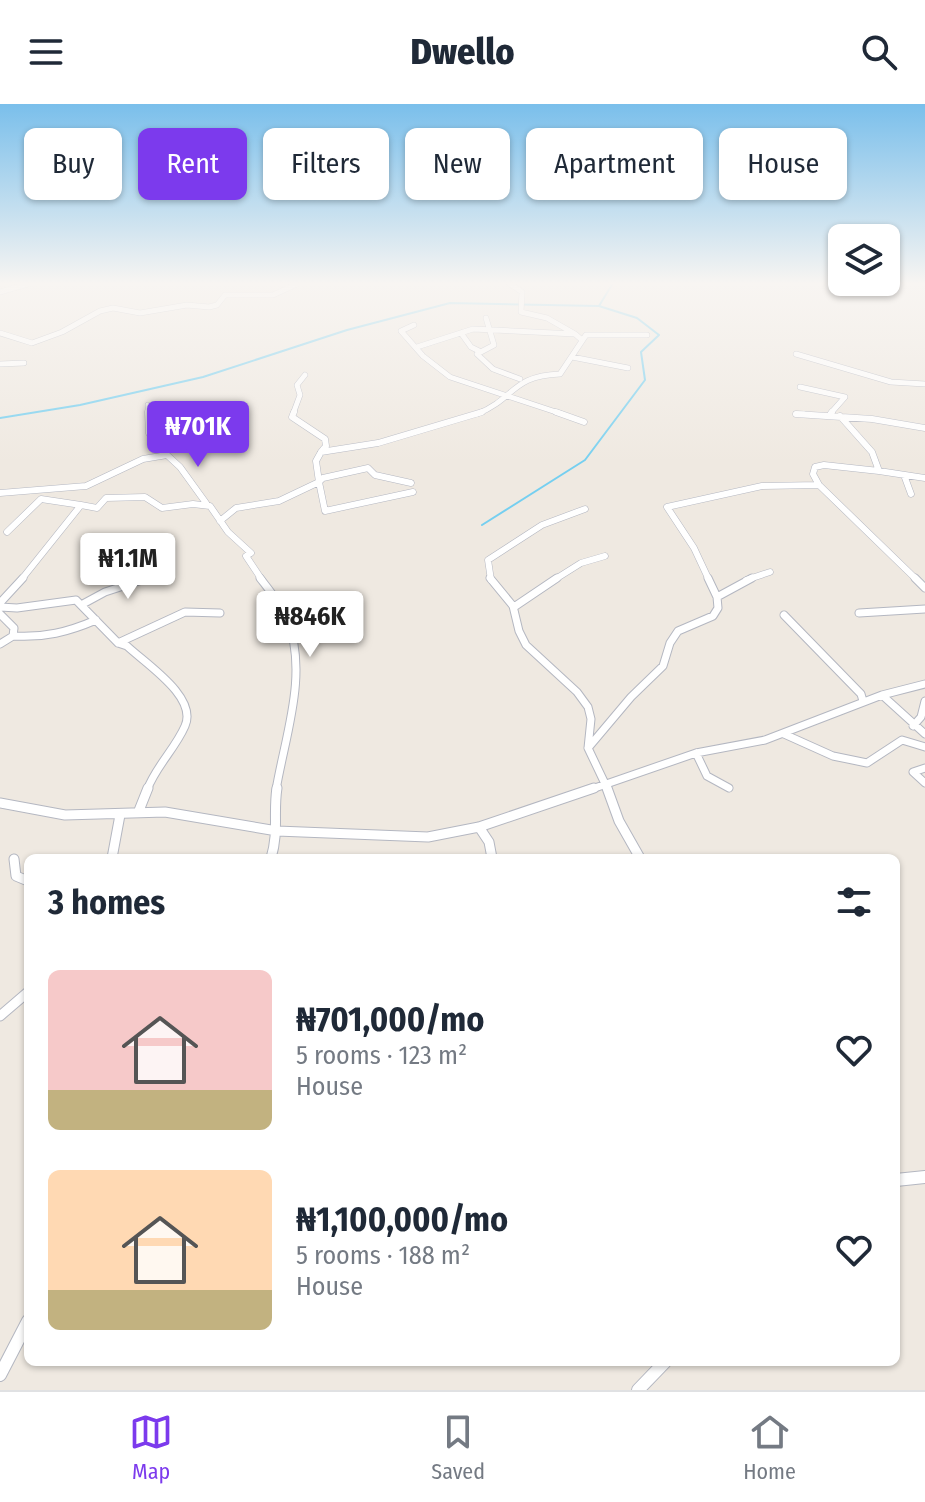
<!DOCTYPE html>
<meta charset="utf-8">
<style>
:root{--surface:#fff;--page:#f2f2f3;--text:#1f2937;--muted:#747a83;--line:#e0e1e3;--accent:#7c3aed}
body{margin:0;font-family:"Fira Sans Condensed",sans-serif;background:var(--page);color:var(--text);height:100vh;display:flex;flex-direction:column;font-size:30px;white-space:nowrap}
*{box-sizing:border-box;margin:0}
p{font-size:26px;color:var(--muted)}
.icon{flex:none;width:44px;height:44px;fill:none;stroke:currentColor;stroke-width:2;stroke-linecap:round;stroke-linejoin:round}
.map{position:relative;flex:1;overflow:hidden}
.drawer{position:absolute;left:24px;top:750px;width:876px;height:512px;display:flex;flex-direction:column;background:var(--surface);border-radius:12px;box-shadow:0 2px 6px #0004}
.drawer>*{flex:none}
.banner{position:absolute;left:24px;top:24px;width:878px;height:72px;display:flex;gap:16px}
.buttons{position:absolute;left:828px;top:120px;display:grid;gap:16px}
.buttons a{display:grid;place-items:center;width:72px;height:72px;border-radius:12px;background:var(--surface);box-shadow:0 2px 6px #0004;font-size:40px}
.price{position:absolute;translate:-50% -68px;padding:0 18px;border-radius:8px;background:#fff;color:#222;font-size:26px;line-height:52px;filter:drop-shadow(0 2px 4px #0008)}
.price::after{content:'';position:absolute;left:50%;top:48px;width:24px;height:18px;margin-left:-12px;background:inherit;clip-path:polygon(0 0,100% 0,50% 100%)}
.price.active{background:var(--accent);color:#fff}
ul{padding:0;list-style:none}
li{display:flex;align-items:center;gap:24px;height:200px;padding:0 24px}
li span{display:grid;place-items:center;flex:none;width:224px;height:160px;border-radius:12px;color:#555}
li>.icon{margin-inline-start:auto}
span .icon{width:96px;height:96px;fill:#fffc;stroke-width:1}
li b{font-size:34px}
h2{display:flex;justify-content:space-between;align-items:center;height:96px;padding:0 24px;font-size:34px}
.tag{padding:0 28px;border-radius:12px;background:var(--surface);box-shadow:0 2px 6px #0004;font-size:28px;line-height:72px}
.tag.active{background:var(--accent);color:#fff}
header{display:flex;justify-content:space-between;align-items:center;height:104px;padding:0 24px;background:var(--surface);font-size:36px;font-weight:800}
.tabs{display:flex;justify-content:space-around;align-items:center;height:112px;border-top:2px solid var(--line);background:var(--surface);font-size:22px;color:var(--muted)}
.tabs a{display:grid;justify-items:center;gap:4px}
.tabs .active{color:var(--accent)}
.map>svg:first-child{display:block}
</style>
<header><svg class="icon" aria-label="menu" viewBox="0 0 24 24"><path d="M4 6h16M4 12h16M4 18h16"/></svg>Dwello<svg class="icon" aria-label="search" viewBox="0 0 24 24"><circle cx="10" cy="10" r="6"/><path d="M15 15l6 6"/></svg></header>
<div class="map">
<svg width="925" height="1286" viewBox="0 0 925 1286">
<rect width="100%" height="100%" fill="#efe9e1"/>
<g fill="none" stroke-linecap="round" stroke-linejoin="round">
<path stroke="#75cff0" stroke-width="2" d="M0 314 80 301 203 273 347 226 450 199 599 202
M482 421 585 356 645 276 641 248 659 231 637 214 599 202 613 179"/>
<defs>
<path id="street-far4" d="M509 179 522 188 521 208 547 214 575 230
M0 188 31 179
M486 214 494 241 477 250 493 265 520 275
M414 221 401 227 423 252 450 273 562 310
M0 229 32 239 62 228 100 207 113 204 140 209 187 201 209 203 217 201 225 191H273L299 179
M461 229 471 243 479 247
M417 243 473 225 575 230 582 236
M796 250 891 278 925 280
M572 253 628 264
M0 260 24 259
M800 283 845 293 830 310
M148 301V310
M293 310 300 291 297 281 305 271
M477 310C516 294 511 272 560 270L586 231H647
M796 310H804"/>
<path id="street-far3" d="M294 308 292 313 325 335 326 342 321 348
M556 308 584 318
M796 310 872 315 925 324
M830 311 832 308
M840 312 872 348 879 367 824 361 815 363 813 370 819 381 917 476
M167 351 180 363 206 399
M879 367 925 374
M904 371 911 390
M411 379 375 371 368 364 323 374 319 378 325 407 413 388
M0 389 86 382 143 355 167 351 149 329 148 308
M220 417 236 404 279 397 319 378 316 357 321 348 378 339 482 308
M7 428 41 395 81 401
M21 476 81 401 97 404 106 394 145 393 162 404 193 400 210 402 228 428 251 449 246 452 262 476
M142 476 163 469
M491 476 488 456 542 421 585 405
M554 476 581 459 605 452
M709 476 694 444 667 403 762 382 819 381
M746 476 770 468"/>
<path id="street-far2" d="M260 474C270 487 281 500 287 515 309 569 285 632 276 686
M490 474 513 502 519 527 526 541 577 588 588 603 591 615 588 644 608 686
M915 474 925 484
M717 493 752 474
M0 499 23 474
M81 501 105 488 148 474
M0 503 17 504 76 496 118 539 127 542C146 560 198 593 185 622 175 645 156 662 147 686
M514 503 557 474
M859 509 925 505
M0 510 14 524 13 532C44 534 68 528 96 516
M784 511 861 590 863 597
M118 539 185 508 220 509
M0 540 13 532
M882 591 925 580
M913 622 921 613 925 597
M784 630 833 652 867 659 902 636 925 643
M588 644 631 593 663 562 670 539 678 527 713 512 718 504 717 493 708 474
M696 649 707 672 729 684
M925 664 913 668 925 679
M589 686 696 649 765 636 882 591 925 630"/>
<path id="street-far1" d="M607 684 619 717 640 754
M0 699 65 711 165 708 277 727 428 733 479 723 594 684
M138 709 148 684
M479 723 489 738 492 754
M112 754 120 711
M271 754C279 728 273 709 277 684
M14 755 16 772 28 777
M0 912 28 888"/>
<path id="street" d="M896 1076 925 1073
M0 1271 28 1217
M638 1286 665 1258"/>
</defs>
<use href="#street-far4" stroke="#b4b7c1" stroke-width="6"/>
<use href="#street-far3" stroke="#b4b7c1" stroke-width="7"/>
<use href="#street-far2" stroke="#b4b7c1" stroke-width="9"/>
<use href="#street-far1" stroke="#b4b7c1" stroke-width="11"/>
<use href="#street" stroke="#b4b7c1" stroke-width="14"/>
<use href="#street-far4" stroke="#fff" stroke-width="5"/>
<use href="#street-far3" stroke="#fff" stroke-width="6"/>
<use href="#street-far2" stroke="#fff" stroke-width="7"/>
<use href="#street-far1" stroke="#fff" stroke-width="9"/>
<use href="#street" stroke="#fff" stroke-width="12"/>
</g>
<linearGradient id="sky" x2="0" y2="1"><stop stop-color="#7abfeb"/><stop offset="0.5" stop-color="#f8f5f2"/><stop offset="1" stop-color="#f8f5f2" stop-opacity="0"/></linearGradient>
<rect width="925" height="359" fill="url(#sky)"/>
</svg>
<div class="buttons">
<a><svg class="icon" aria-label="layers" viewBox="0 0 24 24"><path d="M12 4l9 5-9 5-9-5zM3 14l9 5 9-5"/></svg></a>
</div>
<b class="price active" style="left:198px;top:365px">₦701K</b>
<b class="price" style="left:128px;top:497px">₦1.1M</b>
<b class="price" style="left:310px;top:555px">₦846K</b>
<div class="banner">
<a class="tag">Buy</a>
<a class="tag active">Rent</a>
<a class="tag">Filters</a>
<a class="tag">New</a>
<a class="tag">Apartment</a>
<a class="tag">House</a>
</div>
<section class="drawer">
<h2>3 homes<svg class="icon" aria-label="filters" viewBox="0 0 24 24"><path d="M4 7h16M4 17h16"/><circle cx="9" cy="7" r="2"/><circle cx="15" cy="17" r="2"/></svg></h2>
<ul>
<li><span style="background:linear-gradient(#f6c9c9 75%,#c2b280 0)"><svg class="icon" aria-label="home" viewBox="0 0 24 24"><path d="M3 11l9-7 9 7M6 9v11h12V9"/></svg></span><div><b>₦701,000/mo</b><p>5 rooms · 123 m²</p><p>House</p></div><svg class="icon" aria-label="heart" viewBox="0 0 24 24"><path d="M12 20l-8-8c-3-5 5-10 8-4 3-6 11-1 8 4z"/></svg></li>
<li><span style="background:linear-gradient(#ffd9b3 75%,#c2b280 0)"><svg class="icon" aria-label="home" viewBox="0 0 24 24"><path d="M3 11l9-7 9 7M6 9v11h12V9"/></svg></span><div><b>₦1,100,000/mo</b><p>5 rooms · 188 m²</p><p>House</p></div><svg class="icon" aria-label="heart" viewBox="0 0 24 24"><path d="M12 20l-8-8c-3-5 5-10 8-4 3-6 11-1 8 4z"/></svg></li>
</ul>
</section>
</div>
<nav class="tabs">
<a class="active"><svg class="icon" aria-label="map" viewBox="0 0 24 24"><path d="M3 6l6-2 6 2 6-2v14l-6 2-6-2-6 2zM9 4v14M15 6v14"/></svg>Map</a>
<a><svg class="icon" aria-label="saved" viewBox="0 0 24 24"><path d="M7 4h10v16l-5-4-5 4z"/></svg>Saved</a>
<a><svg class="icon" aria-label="home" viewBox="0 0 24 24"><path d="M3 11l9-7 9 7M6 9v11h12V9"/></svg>Home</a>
</nav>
